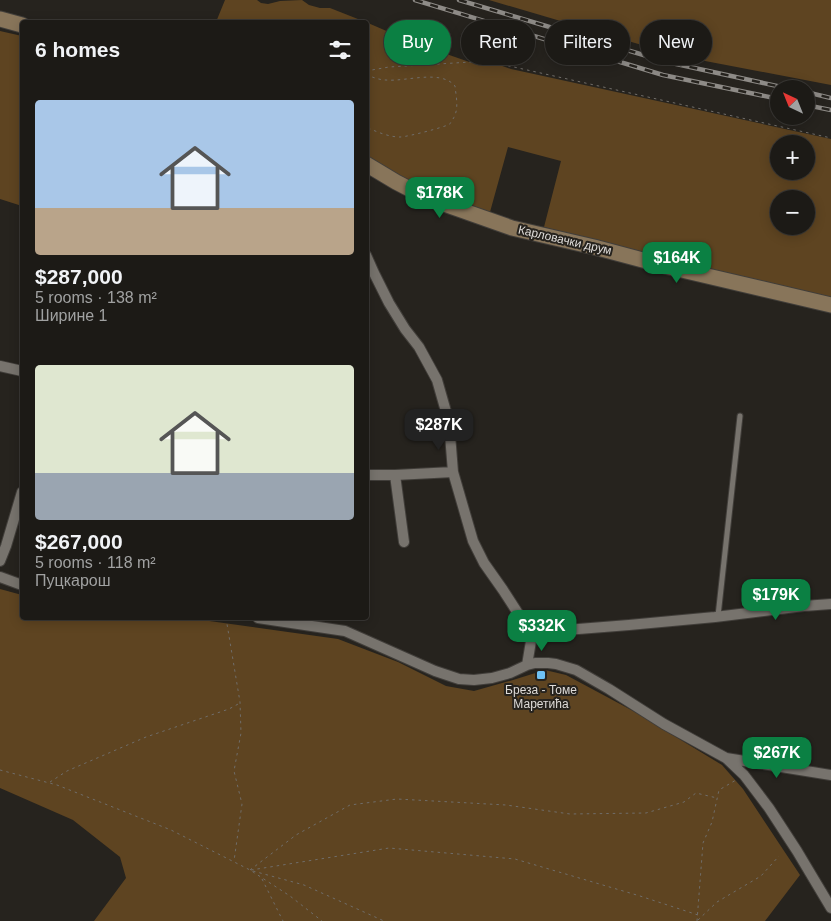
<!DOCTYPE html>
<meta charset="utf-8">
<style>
:root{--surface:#1c1a16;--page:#25231f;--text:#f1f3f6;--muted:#a0a1a1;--line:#3a3835;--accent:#0b8043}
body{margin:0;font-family:Helvetica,sans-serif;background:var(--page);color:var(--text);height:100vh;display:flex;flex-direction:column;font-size:19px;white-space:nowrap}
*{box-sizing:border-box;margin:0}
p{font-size:16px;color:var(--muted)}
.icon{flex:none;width:28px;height:28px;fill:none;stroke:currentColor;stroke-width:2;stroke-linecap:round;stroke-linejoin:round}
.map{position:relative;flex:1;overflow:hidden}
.details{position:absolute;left:20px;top:20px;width:349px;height:600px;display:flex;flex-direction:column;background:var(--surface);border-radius:5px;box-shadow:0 2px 12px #0003,0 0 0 1px var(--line)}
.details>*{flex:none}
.hud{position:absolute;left:384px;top:20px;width:371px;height:45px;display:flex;gap:10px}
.needle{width:32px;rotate:317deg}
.fabs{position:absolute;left:770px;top:80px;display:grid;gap:10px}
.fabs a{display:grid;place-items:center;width:45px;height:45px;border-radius:50%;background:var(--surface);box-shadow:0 2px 12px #0003,0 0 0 1px var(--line);font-size:25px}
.price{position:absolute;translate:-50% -42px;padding:0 11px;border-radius:10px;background:var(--accent);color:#fff;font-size:16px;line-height:32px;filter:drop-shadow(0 1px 2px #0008)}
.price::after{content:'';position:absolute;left:50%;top:30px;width:15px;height:11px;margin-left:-8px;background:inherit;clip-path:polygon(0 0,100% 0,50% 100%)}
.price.on{background:#222;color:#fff}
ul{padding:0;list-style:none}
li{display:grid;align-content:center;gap:10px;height:265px;padding:0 15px}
li span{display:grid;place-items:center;height:155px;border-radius:5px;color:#555}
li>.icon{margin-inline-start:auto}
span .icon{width:90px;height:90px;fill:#fffc;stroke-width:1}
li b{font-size:21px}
h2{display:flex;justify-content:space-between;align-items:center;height:60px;padding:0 15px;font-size:21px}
.pill{padding:0 18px;border-radius:22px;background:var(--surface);box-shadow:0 2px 12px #0003,0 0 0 1px var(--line);font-size:18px;line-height:45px}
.pill.on{background:var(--accent);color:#fff}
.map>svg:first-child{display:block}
</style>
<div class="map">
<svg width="831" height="921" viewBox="0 0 831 921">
<rect width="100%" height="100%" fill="#26231e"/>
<path fill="#5e4421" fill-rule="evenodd" d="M225 0H257L261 3 268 4 280 1 302 0 309 5 320 8H330L368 23 412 42 478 65 480 58 511 69 831 139V300L671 261 544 227 561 161 508 147 490 212 432 194 366 158V22H216ZM779 144H806V171H779ZM779 199H806V226H779Z
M489 0H831V85L679 56Z
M0 31 22 36V206L0 199Z
M0 589 22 595V618H188L338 639 398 662 446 686 474 691 513 680 545 670 566 675 635 712 722 765 743 789 800 875 765 921H94L126 878 120 857 73 820 0 788Z"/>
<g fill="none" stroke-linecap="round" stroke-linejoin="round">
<defs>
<path id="service" d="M718 616 740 416"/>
<path id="minor" d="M366 255 374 273 389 303 405 329 419 347 437 380 449 422 453 472 473 541 484 563 503 590 532 635
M0 366 22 371
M366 475H395
M404 542 395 475 453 472
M0 561 6 546 22 492
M0 577 22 585
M258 618 345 631 435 671 459 679 474 680 492 678 510 673 527 665 535 663H548L556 664 576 670 609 689 664 724 726 758 744 775 769 808 797 851 831 908
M532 635 553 631 629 625 715 617 804 606 831 604
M527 665 532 635
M726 758 831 775"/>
<path id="secondary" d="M0 19 22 25
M366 164 396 182 427 198 512 228 594 247 669 267 831 305"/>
</defs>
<use href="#service" stroke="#413e3a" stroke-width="7"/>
<use href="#minor" stroke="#413e3a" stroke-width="12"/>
<use href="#secondary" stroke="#413e3a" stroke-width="17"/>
<path stroke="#706d69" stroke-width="1" stroke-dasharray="2.5 4" stroke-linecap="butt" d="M366 71 389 67 487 61 831 138
M366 75C373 77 379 80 386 80 405 82 441 69 455 86 456 96 459 108 454 117 454 118 450 123 450 124 445 127 407 137 400 137 389 137 377 132 366 127
M226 618 240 702 241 733 234 771 242 804 234 861
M0 770 57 785 171 830 250 870 290 896 322 921
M50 782 67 771 146 737 229 709 240 703
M250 870 296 835 350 805 397 799 506 805 570 814 646 813 684 802 696 793 717 798
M251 870 389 848 515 859 640 896 698 915
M253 871 304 885 384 921
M262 879 283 921
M698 920 717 902 761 876 779 856
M697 921 703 843 712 822 719 790 736 780"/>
<use href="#service" stroke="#77736d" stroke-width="5"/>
<use href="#minor" stroke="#77736d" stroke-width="10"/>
<use href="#secondary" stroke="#88755a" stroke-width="15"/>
<defs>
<path id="rail" d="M415 0 663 75 779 99
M459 0 667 62 791 89
M806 92 831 98
M806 105 831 110"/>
</defs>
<use href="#rail" stroke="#8e8b87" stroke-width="4.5"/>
<use href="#rail" stroke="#26231e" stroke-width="2.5" stroke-dasharray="8" stroke-linecap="butt"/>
</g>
<rect fill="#6fc2f4" stroke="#26231e" stroke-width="2" x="536" y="670" width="10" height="10" rx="2.5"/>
<g text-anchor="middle" stroke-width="4" stroke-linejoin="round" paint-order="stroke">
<g font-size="12" fill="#dfdcd9" stroke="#26231e">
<text transform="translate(565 240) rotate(13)" y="4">Карловачки друм</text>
</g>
<g font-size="12" fill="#dfdcd9" stroke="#26231e">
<text x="541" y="694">Бреза - Томе<tspan x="541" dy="14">Маретића</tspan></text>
</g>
</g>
</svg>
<div class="fabs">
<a><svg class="needle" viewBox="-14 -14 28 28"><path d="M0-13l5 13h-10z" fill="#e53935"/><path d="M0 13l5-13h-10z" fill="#a0a1a1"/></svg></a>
<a>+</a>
<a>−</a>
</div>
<b class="price" style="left:440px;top:219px">$178K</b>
<b class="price" style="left:677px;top:284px">$164K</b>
<b class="price on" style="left:439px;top:451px">$287K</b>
<b class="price" style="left:776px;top:621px">$179K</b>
<b class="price" style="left:542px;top:652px">$332K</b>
<b class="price" style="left:777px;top:779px">$267K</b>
<div class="hud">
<a class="pill on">Buy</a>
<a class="pill">Rent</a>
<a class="pill">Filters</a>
<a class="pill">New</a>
</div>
<section class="details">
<h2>6 homes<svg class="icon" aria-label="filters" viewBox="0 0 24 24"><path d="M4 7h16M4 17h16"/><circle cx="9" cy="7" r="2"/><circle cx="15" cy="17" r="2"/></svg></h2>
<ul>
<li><span style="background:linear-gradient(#a9c7e8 70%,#b9a48a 0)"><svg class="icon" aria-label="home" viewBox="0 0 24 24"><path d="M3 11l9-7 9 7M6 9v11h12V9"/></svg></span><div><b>$287,000</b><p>5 rooms · 138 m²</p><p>Ширине 1</p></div></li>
<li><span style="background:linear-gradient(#dfe7d0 70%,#9aa5b1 0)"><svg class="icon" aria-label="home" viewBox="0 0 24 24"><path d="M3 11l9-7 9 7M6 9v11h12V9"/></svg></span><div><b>$267,000</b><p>5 rooms · 118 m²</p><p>Пуцкарош</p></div></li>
</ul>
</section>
</div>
